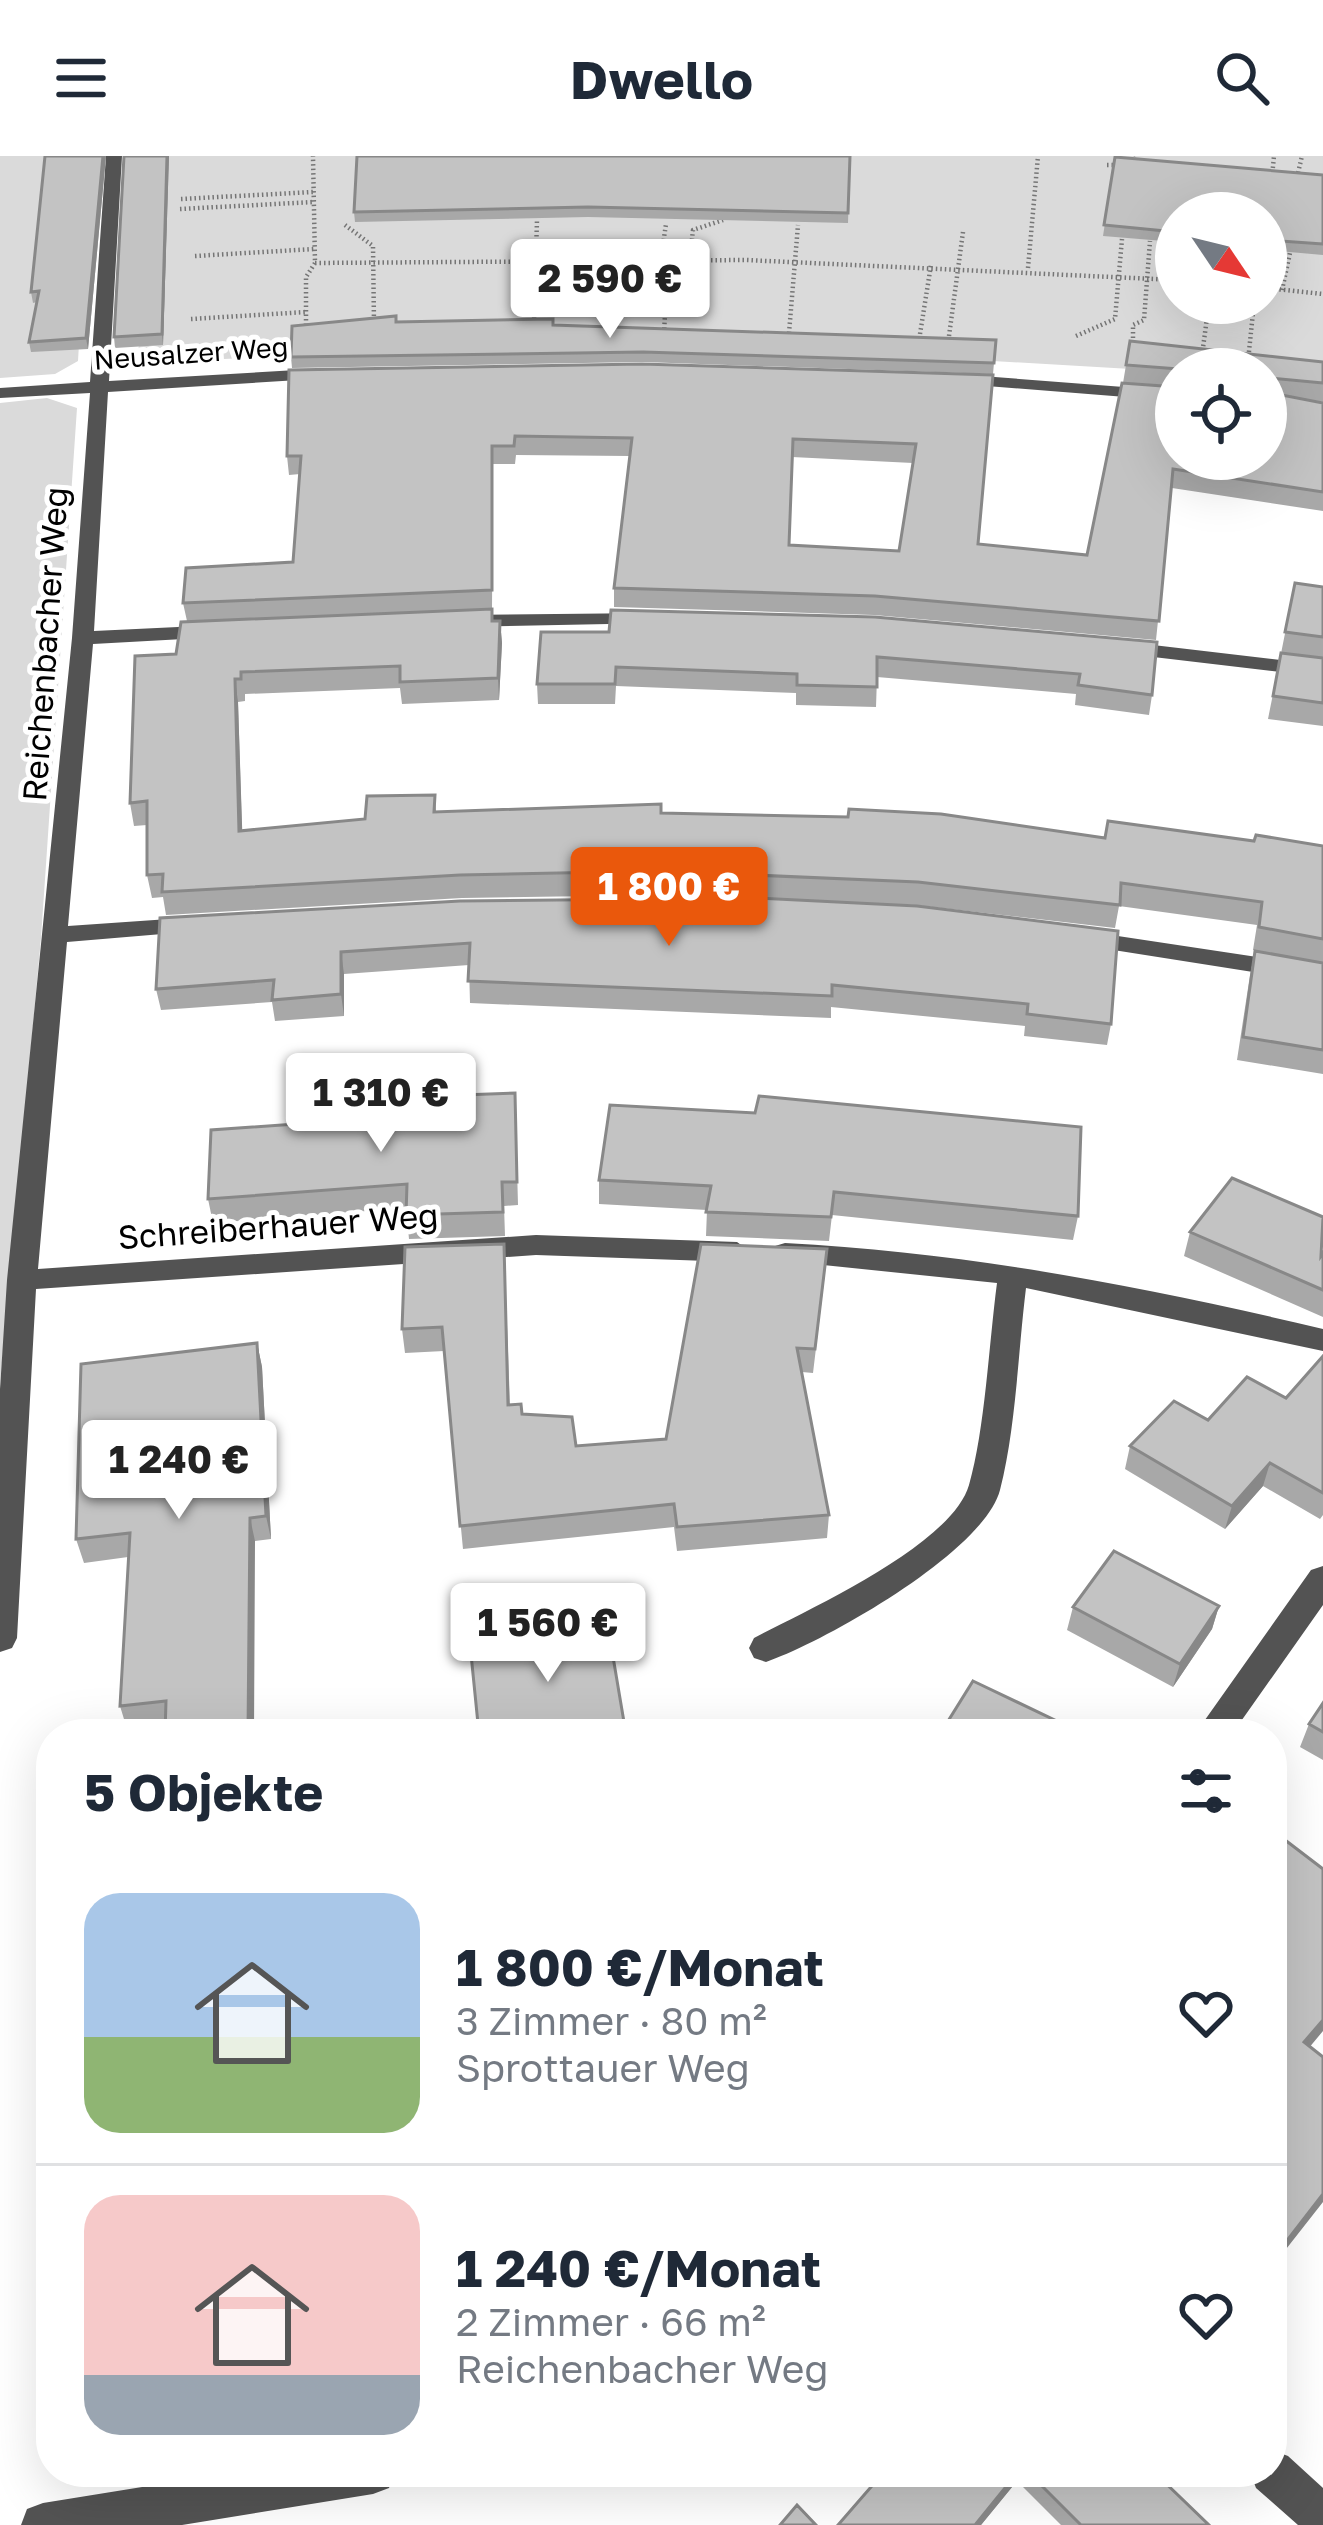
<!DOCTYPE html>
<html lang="de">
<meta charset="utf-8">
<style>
:root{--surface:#fff;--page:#f2f2f3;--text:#1f2937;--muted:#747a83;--line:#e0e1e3;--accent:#ea580c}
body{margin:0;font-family:"Golos Text",sans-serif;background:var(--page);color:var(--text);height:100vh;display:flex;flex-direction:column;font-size:45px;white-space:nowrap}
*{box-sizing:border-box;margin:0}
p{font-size:39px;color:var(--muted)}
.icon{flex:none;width:66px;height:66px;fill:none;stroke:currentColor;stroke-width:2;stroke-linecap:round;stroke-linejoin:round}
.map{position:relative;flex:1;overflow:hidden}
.side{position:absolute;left:36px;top:1563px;width:1251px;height:768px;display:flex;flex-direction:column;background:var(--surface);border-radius:48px;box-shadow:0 12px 48px #0002}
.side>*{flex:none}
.needle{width:78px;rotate:125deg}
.fabs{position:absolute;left:1155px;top:36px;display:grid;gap:24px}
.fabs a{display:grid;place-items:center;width:132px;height:132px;border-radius:50%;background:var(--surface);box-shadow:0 12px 48px #0002;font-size:60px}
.price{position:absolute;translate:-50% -102px;padding:0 27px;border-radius:12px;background:#fff;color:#222;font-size:39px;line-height:78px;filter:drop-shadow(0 3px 6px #0008)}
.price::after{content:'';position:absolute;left:50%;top:72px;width:36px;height:27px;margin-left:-18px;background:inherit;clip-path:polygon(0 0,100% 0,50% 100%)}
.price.current{background:var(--accent);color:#fff}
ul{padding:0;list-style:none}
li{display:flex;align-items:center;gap:36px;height:300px;padding:0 48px}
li+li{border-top:3px solid var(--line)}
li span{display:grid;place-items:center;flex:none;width:336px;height:240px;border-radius:36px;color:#555}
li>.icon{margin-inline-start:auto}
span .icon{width:144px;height:144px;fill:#fffc;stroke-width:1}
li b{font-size:51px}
h2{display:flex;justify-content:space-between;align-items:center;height:144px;padding:0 48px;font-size:51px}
header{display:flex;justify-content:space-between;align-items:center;height:156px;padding:0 48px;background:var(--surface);font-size:54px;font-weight:700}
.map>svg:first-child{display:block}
</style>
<header><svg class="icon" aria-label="menu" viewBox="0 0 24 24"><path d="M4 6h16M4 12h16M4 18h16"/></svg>Dwello<svg class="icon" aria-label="search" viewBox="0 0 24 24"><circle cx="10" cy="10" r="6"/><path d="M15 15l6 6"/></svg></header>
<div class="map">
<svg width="1323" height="2369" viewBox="0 0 1323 2369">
<rect width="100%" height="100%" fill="#fff"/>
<path fill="#dadada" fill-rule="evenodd" d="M0 0H90L78 205 55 218 0 222Z
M147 0H1323V231L1266 213H1131L908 200 334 198 138 207ZM1176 57H1266V147H1176Z
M47 242 77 252 41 782 0 1228V247Z"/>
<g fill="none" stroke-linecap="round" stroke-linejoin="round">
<path stroke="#757575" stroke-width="4.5" stroke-dasharray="1.5 3" stroke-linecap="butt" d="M1107 9H1128L1134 0
M1272 21 1274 0
M1297 21 1302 0
M181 43 313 36
M180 53 314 46
M345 69 373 90 374 168
M195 100 314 93
M661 102 666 68
M690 102 693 74 723 64
M315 107 746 104 1176 124
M1028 112 1038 0
M1266 132 1323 138
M1282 134 1290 97
M191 163 306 156
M534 166 537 64
M664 177 668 102
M789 177 798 69
M306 178V121L315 107 313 0
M920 178 931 109
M949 180 963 76
M1076 180 1115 163 1122 83
M1133 191V169L1144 164 1150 85
M1202 199 1209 147
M1248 205 1254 147"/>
<path fill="#535353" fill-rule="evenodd" d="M106 0H122L109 225 331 212 340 217 331 222 108 236 94 475 220 469 231 475 220 481 93 488 68 770 198 761 210 768 198 775 67 786 38 1113 536 1079 737 1086 751 1096 737 1106 536 1099 36 1133 17 1482 12 1492 0 1496V1233L7 1124 72 482 90 237 0 242V232L90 226Z
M955 218 1176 235V245L949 227V219Z
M652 457 659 459V467L454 471 443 465 454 459Z
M1119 485 1323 509V521L1111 496V486Z
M1078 774 1323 811V827L1069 787 1066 782Z
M785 1087C971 1097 1142 1130 1323 1173V1195L1026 1132C1018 1196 1016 1272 1000 1334 984 1396 824 1486 766 1506L754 1502 749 1492 754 1482C807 1454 952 1389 969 1329 985 1274 989 1187 997 1127L775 1104 771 1097 775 1090Z
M1323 1410V1449L1232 1578H1195L1311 1414Z
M1272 2294 1288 2300 1323 2332V2369H1298L1256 2332 1250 2316H1272Z
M235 2316H395L389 2332 373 2338 182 2369H21L27 2353 43 2347Z"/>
</g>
<path fill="#a8a8a8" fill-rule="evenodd" d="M106 0 88 193 31 196 29 186 37 146 33 147 31 136Z
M124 0H169L163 189 115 192 114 181Z
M850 0 848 67 588 61 355 66 354 56Z
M1115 1 1323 19V99L1266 94V57H1176V86L1103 80Z
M396 166 553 169 996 184 993 218 643 206 292 212 291 201Z
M1130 185 1323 206V246L1308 244 1323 247V355L1172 332 1156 484 874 459 614 451V432L630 300 516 299 515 308H493L492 453 493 465H500L502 487 499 544 402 548 400 532 245 538V545L238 546 242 675 365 663 435 639 436 655 661 657 1105 682 1254 685 1323 690V918L1237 904 1250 819 1255 795 1297 803 1253 794 1257 769 1119 750 1115 772 915 749 793 744 1111 868 1107 889 1024 880 1025 870 831 851V862L470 847 469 809 344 818V860L275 865 272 846 161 854 156 833 160 762 748 742 659 739 462 742 166 759 163 741 152 742 147 719V669L134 670 130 647 187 465 183 447 293 406 300 318 289 319 287 300 993 219 978 388 1087 399 1176 231 1266 213H1176V230L1123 227ZM792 301 913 307 899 395 789 389Z
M1295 427 1323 431V570L1268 563Z
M875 461 1152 539 1149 559 1075 549 1076 538 877 521 876 551 796 549V537L616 530 615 548H538L537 528 609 476Z
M515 937 518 1049 504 1050 505 1080 409 1083 406 1052 213 1067 208 1043 407 960Z
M610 949 1078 1060 1073 1084 832 1059 829 1085 706 1080 707 1054 599 1048V1024Z
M1190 1076 1321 1100 1323 1097V1161L1184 1100Z
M504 1088 510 1249 576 1290 666 1283 825 1117 813 1217 802 1216 829 1359 827 1382 677 1395 674 1371 463 1393 444 1195 405 1197 402 1173Z
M257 1187 262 1211 271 1383 255 1385 165 1569 127 1573 120 1550 128 1401 84 1407 76 1383Z
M1323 1200V1359L1320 1363 1263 1330 1225 1373 1125 1313 1130 1290 1208 1264 1286 1242Z
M1219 1450 1212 1473 1173 1531 1067 1474 1073 1451Z
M1323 1547V1604L1300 1591 1309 1568Z
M884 2316H1154L1209 2369H1061L1017 2325 981 2369H838Z"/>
<path fill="#888" d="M103 0H106L88 193 86 182Z
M167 0H169L163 189 162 178Z
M500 465 502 487 499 544 498 522Z
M235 523 238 546 243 698 239 675Z
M341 796 344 818V860L341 838Z
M257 1187 262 1211 271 1383 266 1360Z
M1270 1307 1263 1330 1225 1373 1232 1350Z
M250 1362 255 1385 254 1578H248Z
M1219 1450 1212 1473 1173 1531 1180 1508Z
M1323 1864V1875L1293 1911 1304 1886Z
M1323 2038V2046L1272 2111V2104Z
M1018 2316H1021L1017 2325 981 2369H975Z"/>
<path fill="#c3c3c3" stroke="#888" stroke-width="3" fill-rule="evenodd" d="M45 0H103L86 182 29 186 39 135 31 136Z
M124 0H167L162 178 114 181Z
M357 0H850L848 57 588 51 354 56Z
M1115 1 1323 19V88L1266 84V57H1176V76L1104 69Z
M396 160V166L553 163V169L996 184 994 207 643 196 291 201 292 170Z
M1130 185 1323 206V227L1270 222 1266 233V213H1179L1126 209Z
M642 208 993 219 978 388 1087 399 1122 227 1176 231V303H1266V236L1323 247V336L1173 313 1159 465 875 440 614 432 632 282 515 280 514 290H492V434L183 447 186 412 293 406 301 300H287L289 214ZM793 283 916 288 899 395 789 389Z
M1295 427 1323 431V481L1285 476Z
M492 453V465H500L498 522 400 526V510L241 516V523H235L239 675 365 663 367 640 435 639 434 656 661 648V657L848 661 849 653 941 658 1105 682 1108 665 1254 685 1256 679 1323 690V783L1259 771 1262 746 1121 727 1120 749 918 726 659 715 460 719 162 736 163 718 147 719V645L130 647 135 500 176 498 181 466Z
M611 454 875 461 1157 486 1152 539 1078 529 1080 518 877 501V531L797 529V518L616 511 615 528H537L541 476H609Z
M1281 497 1323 502V547L1273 540Z
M758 742 917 750 1118 775 1111 868 1027 858 1028 848 832 829V840L468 825 470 787 341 796V838L272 844 274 824 156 833 160 762 460 745Z
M1255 795 1323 807V894L1243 881Z
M515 937 517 1026H502L503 1056 406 1059 407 1028 208 1043 211 974 407 960V941Z
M759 940 1081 971 1078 1060 834 1036 831 1061 706 1056 711 1030 599 1024 610 949 755 957Z
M1232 1022 1323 1061 1321 1100 1323 1097V1134L1190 1076Z
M504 1088 508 1249 521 1248 522 1258 572 1261 576 1290 666 1283 701 1088 827 1093 815 1193 797 1192 829 1359 677 1371 674 1348 460 1370 442 1171 402 1173 405 1091Z
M257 1187 266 1360 250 1362 248 1578H165L166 1545 120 1550 130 1377 76 1383 81 1208Z
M1323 1200V1337L1270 1307 1232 1350 1130 1290 1174 1245 1208 1264 1247 1221 1286 1242Z
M1114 1395 1219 1450 1180 1508 1073 1451Z
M608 1471 626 1578H479L470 1488Z
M973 1525 1084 1578H940Z
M1323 1547V1576L1309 1568Z
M1272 1674 1323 1713V1864L1304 1886 1323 1901V2038L1272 2104V1790L1279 1782 1272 1777Z
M884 2316H1018L975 2369H838Z
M1028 2316H1154L1209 2369H1081Z
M797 2349 816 2369H780Z"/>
<g text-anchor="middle" stroke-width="10" stroke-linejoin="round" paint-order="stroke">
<g font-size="27" fill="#000" stroke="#fff">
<text transform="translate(191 198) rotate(-4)" y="9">Neusalzer Weg</text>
</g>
<g font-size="33" fill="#000" stroke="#fff">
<text transform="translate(45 488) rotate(-86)" y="12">Reichenbacher Weg</text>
<text transform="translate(278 1070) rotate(-4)" y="12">Schreiberhauer Weg</text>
</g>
</g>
</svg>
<div class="fabs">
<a><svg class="needle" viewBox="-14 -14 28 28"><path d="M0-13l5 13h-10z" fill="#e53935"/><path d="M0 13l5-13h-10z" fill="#747a83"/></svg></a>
<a><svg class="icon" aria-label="locate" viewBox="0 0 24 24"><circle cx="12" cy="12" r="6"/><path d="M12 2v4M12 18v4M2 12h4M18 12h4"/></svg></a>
</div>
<b class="price" style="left:610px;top:185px">2 590 €</b>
<b class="price current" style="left:669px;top:793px">1 800 €</b>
<b class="price" style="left:381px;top:999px">1 310 €</b>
<b class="price" style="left:179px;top:1366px">1 240 €</b>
<b class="price" style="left:548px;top:1529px">1 560 €</b>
<section class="side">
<h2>5 Objekte<svg class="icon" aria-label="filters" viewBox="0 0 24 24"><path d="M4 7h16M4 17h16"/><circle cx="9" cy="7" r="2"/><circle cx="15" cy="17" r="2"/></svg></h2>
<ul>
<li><span style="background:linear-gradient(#a9c7e8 60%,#8fb573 0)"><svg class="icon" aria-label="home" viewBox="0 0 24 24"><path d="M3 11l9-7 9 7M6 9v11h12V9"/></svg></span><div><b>1 800 €/Monat</b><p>3 Zimmer · 80 m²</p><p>Sprottauer Weg</p></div><svg class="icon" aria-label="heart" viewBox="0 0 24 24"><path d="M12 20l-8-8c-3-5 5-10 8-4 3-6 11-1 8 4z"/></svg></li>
<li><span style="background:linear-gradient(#f6c9c9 75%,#9aa5b1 0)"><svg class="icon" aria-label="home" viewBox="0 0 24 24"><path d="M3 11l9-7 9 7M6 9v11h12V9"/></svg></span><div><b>1 240 €/Monat</b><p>2 Zimmer · 66 m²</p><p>Reichenbacher Weg</p></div><svg class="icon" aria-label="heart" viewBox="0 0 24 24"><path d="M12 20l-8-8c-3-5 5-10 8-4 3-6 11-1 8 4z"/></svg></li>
</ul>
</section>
</div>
